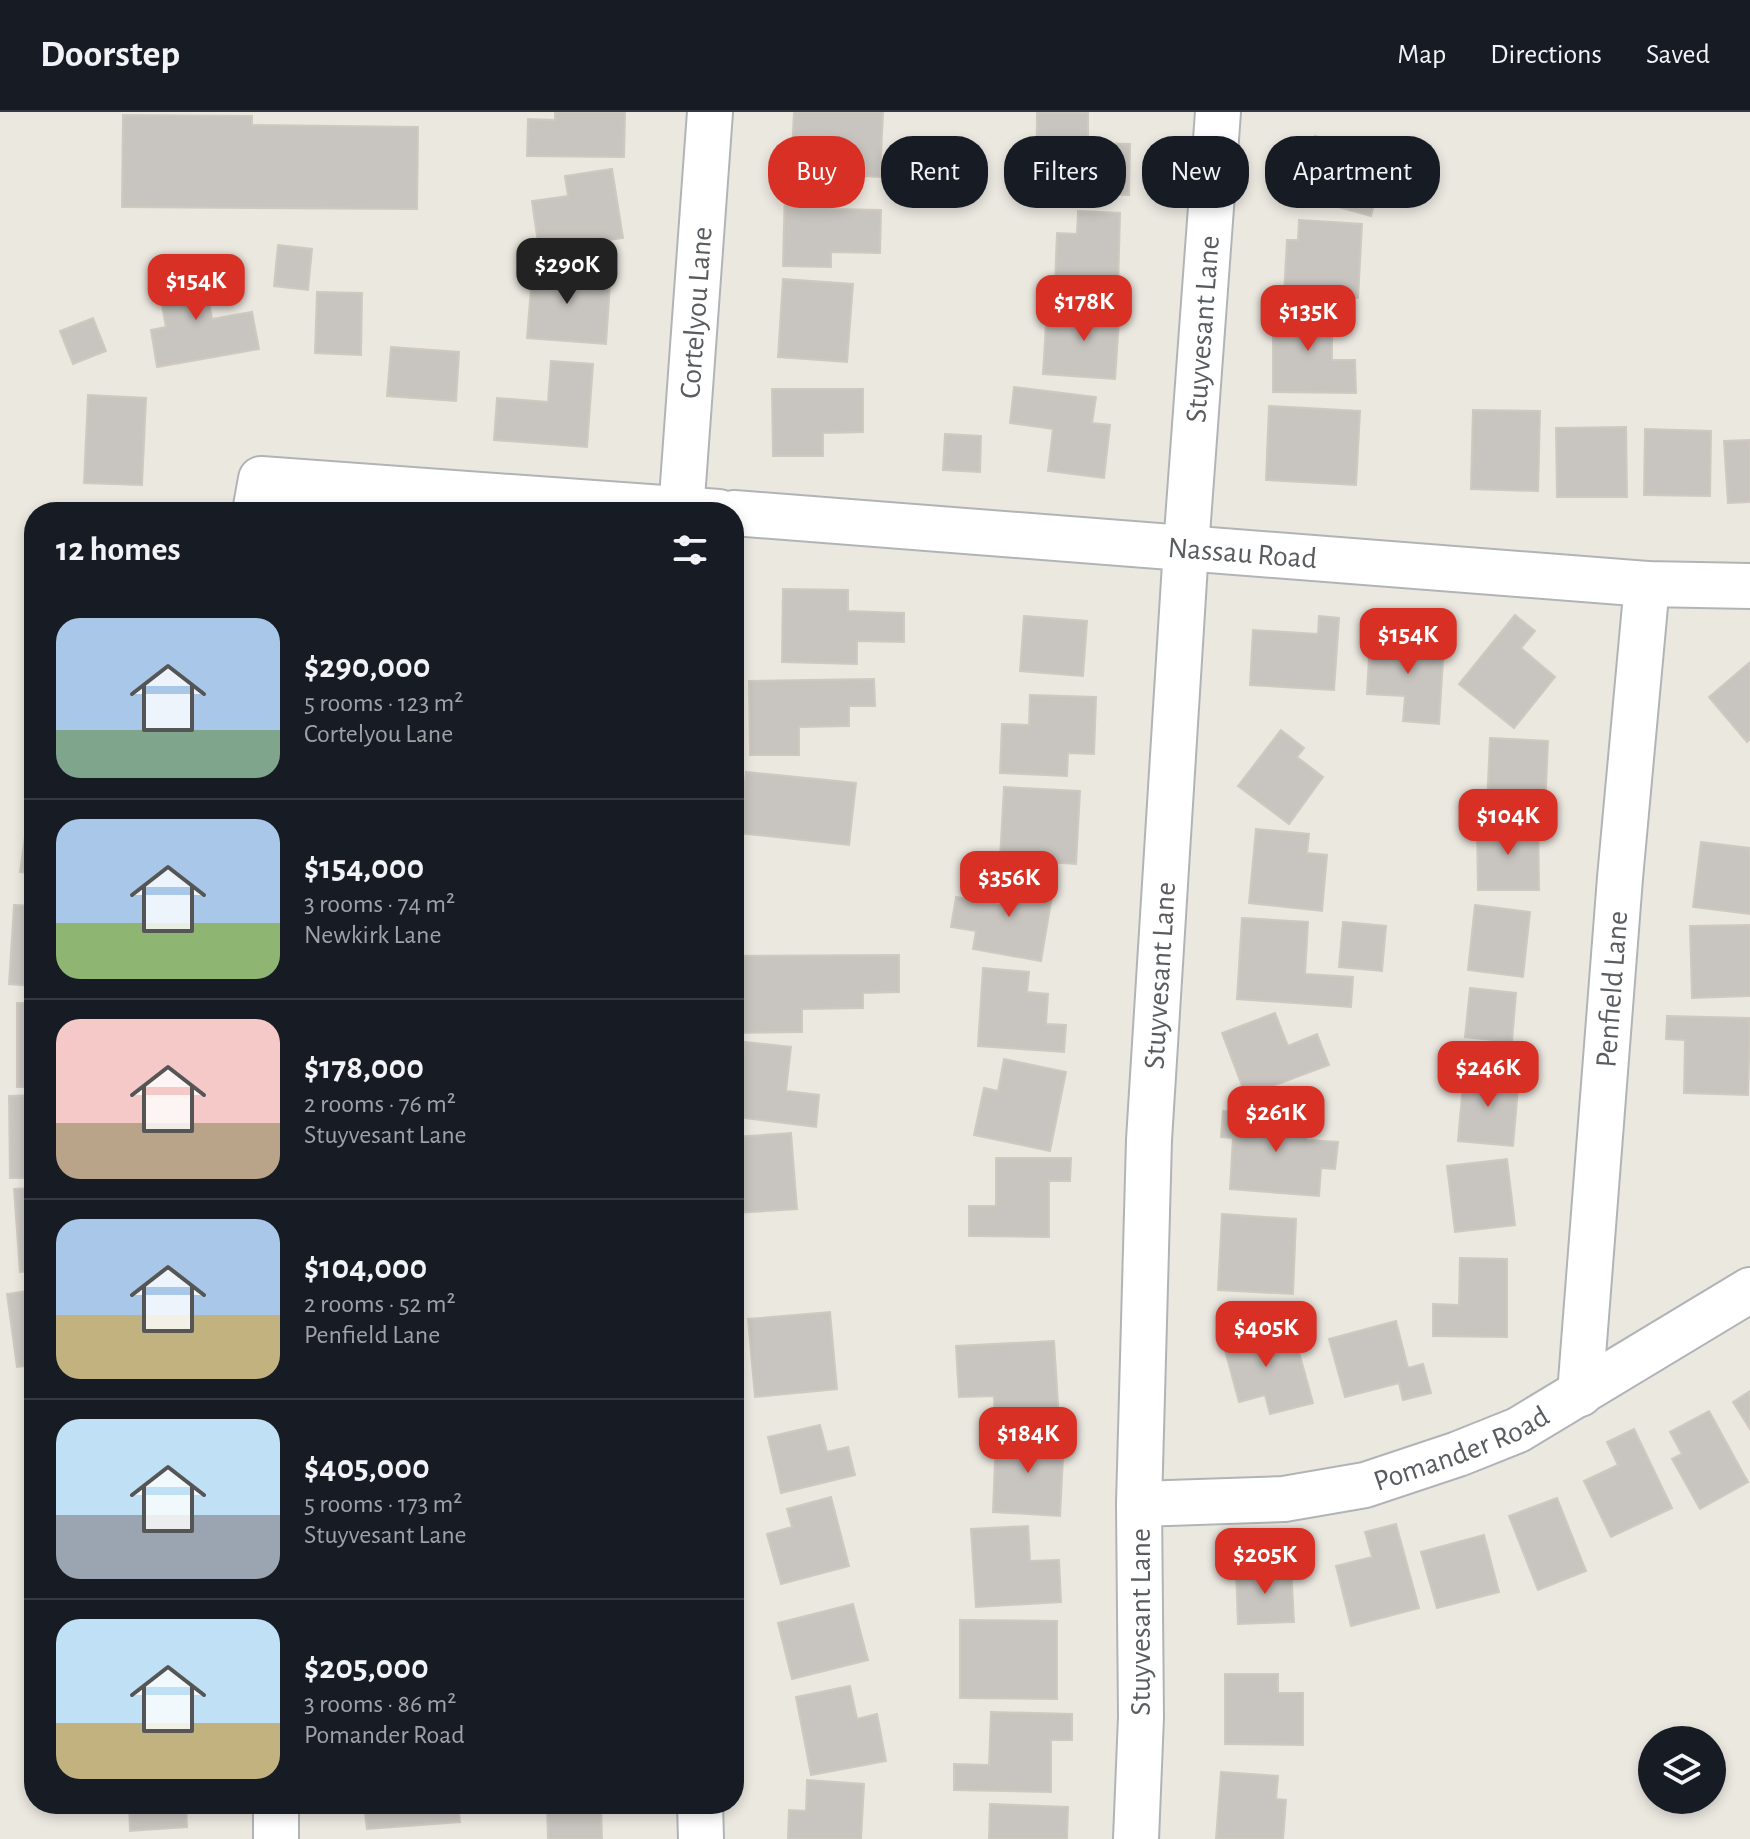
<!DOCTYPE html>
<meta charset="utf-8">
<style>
:root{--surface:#171b24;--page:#242831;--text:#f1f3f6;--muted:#9ea1a6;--line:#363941;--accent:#d93025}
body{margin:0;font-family:"Alegreya Sans",sans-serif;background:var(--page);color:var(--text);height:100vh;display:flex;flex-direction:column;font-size:30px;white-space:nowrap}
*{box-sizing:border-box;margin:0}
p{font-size:26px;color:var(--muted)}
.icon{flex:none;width:44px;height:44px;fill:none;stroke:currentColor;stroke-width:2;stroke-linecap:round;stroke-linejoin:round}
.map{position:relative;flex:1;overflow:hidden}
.panel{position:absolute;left:24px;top:390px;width:720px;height:1312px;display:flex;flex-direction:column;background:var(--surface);border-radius:32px;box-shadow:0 4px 12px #0003}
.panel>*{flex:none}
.guide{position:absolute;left:768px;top:24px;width:760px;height:72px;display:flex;gap:16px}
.buttons{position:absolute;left:1638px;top:1614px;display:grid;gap:16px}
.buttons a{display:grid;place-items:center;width:88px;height:88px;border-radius:50%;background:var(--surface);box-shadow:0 4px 12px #0003;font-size:40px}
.price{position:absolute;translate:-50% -68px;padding:0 18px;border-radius:16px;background:var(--accent);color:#fff;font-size:26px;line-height:52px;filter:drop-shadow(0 2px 4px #0008)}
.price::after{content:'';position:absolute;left:50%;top:48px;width:24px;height:18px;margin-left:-12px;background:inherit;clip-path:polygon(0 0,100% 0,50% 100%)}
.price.on{background:#222;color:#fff}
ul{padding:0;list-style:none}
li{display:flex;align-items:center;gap:24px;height:200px;padding:0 32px}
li+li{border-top:2px solid var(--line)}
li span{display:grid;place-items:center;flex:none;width:224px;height:160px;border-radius:24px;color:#555}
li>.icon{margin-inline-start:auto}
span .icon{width:96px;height:96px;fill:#fffc;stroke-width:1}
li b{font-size:34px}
h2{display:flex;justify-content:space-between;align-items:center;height:96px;padding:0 32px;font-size:34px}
.tag{padding:0 28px;border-radius:32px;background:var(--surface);box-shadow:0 4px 12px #0003;font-size:28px;line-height:72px}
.tag.on{background:var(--accent);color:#fff}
header{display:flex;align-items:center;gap:48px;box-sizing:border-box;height:112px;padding:0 40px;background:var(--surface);border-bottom:2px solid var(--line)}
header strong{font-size:38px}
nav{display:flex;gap:44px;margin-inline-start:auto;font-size:28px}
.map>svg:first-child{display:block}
</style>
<header>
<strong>Doorstep</strong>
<nav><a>Map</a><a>Directions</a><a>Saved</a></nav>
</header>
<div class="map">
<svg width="1750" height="1727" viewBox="0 0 1750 1727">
<rect width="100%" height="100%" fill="#ebe8e0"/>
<path fill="#c8c5c0" stroke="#cfc9bf" stroke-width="2" d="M555 0H625L624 45 527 44 528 7 555 8Z
M794 0H883L880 65 791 60Z
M1037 1H1088V31L1130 32 1129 83 1036 81Z
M123 3 252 4V13L418 15 417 97 122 95Z
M1315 24 1354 35 1349 53 1382 62 1371 104 1299 84Z
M612 57 623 126 539 138 532 89 568 84 565 64Z
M785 75 832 76V97L881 98 880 141 831 140V155L783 154Z
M1078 99 1120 101 1118 174 1055 172 1057 121 1077 122Z
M1299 108 1362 112 1358 186 1284 182 1287 128H1298Z
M278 133 312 137 308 178 274 174Z
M533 151 578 155 577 169 610 171 606 232 527 226Z
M202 152 212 207 252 200 259 237 157 255 151 218 166 215 156 160Z
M783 167 853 172 847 250 778 245Z
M317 180 362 181 361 243 315 241Z
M1069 190 1120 194 1115 267 1043 262 1046 212 1068 214Z
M1273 195H1332V248H1355L1356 281 1273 280Z
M93 206 106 239 73 252 60 219Z
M391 235 459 240 456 289 387 284Z
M551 249 593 252 587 335 494 328 497 286 548 290Z
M1014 275 1096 285 1092 311 1110 313 1104 366 1048 359 1053 317 1010 311Z
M772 277H863V320L823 321V344H773Z
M88 283 146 286 142 373 84 371Z
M1269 294 1360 299 1356 373 1266 368Z
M1473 298 1540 299 1538 379 1471 377Z
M1626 315 1627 385H1557L1556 316Z
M1645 317 1711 319 1710 384 1644 383Z
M945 322 981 324 980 360 943 358Z
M1750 328V390L1728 391 1724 329Z
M783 477 848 478V499L904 501V530L857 529V552L782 550Z
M1515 503 1535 519 1521 536 1555 565 1514 616 1459 572Z
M1024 504 1087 509 1083 564 1020 559Z
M1319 504 1339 506 1334 578 1250 573 1253 518 1318 522Z
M1370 527 1444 532 1439 612 1403 609 1405 584 1367 582Z
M1750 550V627L1747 630 1709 585Z
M874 567 875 594H849V614L799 615V643H750L749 569Z
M1030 583 1096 585 1094 642 1068 641 1067 664 1000 661 1002 612 1029 613Z
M1281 618 1304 636 1297 645 1323 665 1289 712 1238 674Z
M1490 626 1548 629 1545 696 1487 694Z
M746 660 856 671 849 733 739 721Z
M1004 675 1080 679 1076 752 1000 747Z
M30 690 34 691V762L20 760Z
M1538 711 1539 778H1478L1477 712Z
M1256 717 1309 722 1307 741 1327 743 1322 799 1249 791Z
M1701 730 1750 736V802L1693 795Z
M1005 763 1054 772 1041 849 973 837 976 819 951 815 956 785 1000 793Z
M14 793 34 794V874L9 872Z
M1475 793 1530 800 1523 865 1468 858Z
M1242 806 1308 810 1305 862 1353 865 1351 895 1237 887Z
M1343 810 1386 814 1382 859 1339 855Z
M1750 813V884L1692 886 1690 814Z
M899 843V880L863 881V896L802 897V920L735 921 734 844Z
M983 856 1029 860 1027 880 1048 882 1046 912 1066 913 1064 940 978 934Z
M1470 876 1516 881 1512 930 1465 925Z
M17 891H34V975H17Z
M1275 901 1288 934 1317 922 1329 953 1246 984 1222 921Z
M1667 904 1750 906 1748 983 1684 981 1685 928 1666 927Z
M745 930 791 935 786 979 819 983 816 1015 736 1005Z
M1004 947 1066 960 1050 1039 974 1023 984 976 998 979Z
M1464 960 1519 965 1513 1034 1458 1029Z
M34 983V1066H10L9 984Z
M1223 999 1307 1006 1306 1028 1338 1030 1335 1057 1321 1056 1319 1084 1230 1077 1233 1026 1221 1025Z
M791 1021 797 1097 736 1101 734 1025Z
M996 1046H1071L1070 1069H1049V1125L969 1124V1094H996Z
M1507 1047 1515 1113 1455 1120 1447 1054Z
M34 1076V1159L20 1160 14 1077Z
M1222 1102 1296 1107 1293 1182 1218 1178Z
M1460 1146 1507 1147V1225L1433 1224V1192L1459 1193Z
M34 1178V1253L17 1255 7 1182Z
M830 1200 837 1277 755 1285 748 1207Z
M1246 1209 1252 1233 1294 1222 1313 1291 1270 1302 1265 1283 1239 1290 1219 1216Z
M1396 1209 1408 1256 1423 1252 1431 1281 1403 1288 1399 1271 1345 1285 1329 1227Z
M1054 1229 1059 1309 995 1313 994 1284 959 1285 956 1234Z
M34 1274V1307L27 1276Z
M1750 1279V1317L1733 1290Z
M1709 1299 1748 1370 1700 1397 1672 1347 1682 1342 1670 1320Z
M820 1313 827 1340 848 1335 855 1363 781 1381 768 1325Z
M1634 1317 1672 1396 1611 1425 1584 1369 1618 1353 1607 1330Z
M996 1322 1064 1325 1060 1404 993 1400Z
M831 1385 849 1454 781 1472 767 1422 792 1415 787 1397Z
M1557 1386 1586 1459 1538 1478 1509 1404Z
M1396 1412 1419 1496 1351 1514 1336 1454 1372 1445 1365 1420Z
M1028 1414 1030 1449 1059 1448 1061 1490 976 1495 971 1417Z
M1484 1423 1499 1480 1437 1496 1421 1440Z
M1291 1455 1294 1510 1238 1512 1236 1457Z
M853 1492 868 1548 792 1567 778 1511Z
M960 1508 1057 1509V1587L960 1586Z
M1225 1562H1278V1581H1303V1633L1225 1632Z
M850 1574 857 1607 877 1602 886 1649 811 1663 796 1585Z
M991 1600 1072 1602V1628H1051V1680L954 1678V1652L989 1653Z
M1221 1660 1278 1664 1276 1687 1286 1688 1283 1727H1216Z
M807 1668 864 1672 861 1727H788L789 1698 806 1699Z
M129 1692H186L187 1715 130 1719Z
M364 1692H458L460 1710 367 1717Z
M547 1692H601L602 1727H548Z
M990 1692 1068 1695 1067 1727H989Z"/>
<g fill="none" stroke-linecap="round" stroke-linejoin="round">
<defs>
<g id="minor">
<path d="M255 400 261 367 719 400"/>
<path id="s1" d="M681 400 710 0"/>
<path id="s2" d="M734 401 1647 472 1750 474"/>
<path id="s3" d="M1580 1282 1620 766 1647 472"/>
<path id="s4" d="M1139 1392 1284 1387 1365 1373 1458 1342 1518 1318 1750 1178"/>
<path d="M276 1692V1727"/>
<path d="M700 1692 701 1727"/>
<path id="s5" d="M1136 1727 1141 1605 1139 1392 1149 1028 1186 436 1218 0"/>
</g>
</defs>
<use href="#minor" stroke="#b1b4b7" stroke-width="48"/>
<use href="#minor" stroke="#fff" stroke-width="44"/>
</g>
<g text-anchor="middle" stroke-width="6" stroke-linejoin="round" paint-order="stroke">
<g font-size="30" fill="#595d60" stroke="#fff">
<text dy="10" stroke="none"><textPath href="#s1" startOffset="200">Cortelyou Lane</textPath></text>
<text dy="10" stroke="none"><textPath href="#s5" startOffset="1512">Stuyvesant Lane</textPath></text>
<text dy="10" stroke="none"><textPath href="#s2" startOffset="510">Nassau Road</textPath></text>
<text dy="10" stroke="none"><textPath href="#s5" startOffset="864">Stuyvesant Lane</textPath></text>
<text dy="10" stroke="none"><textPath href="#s3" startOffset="406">Penfield Lane</textPath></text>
<text dy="10" stroke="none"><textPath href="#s4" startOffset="330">Pomander Road</textPath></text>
<text transform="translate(1140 1510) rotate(-90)" y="10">Stuyvesant Lane</text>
</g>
</g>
</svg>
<div class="buttons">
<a><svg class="icon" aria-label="layers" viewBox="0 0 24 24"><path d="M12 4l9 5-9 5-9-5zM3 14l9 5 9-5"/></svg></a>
</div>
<b class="price on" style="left:567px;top:194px">$290K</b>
<b class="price" style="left:196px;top:210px">$154K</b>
<b class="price" style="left:1084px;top:231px">$178K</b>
<b class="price" style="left:1308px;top:241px">$135K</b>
<b class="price" style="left:1408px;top:564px">$154K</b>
<b class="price" style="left:1508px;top:745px">$104K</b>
<b class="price" style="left:1009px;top:807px">$356K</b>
<b class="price" style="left:1488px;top:997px">$246K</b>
<b class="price" style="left:1276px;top:1042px">$261K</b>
<b class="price" style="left:1266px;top:1257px">$405K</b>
<b class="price" style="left:1028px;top:1363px">$184K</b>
<b class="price" style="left:1265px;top:1484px">$205K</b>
<div class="guide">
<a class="tag on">Buy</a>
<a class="tag">Rent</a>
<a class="tag">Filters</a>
<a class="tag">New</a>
<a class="tag">Apartment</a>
</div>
<section class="panel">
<h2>12 homes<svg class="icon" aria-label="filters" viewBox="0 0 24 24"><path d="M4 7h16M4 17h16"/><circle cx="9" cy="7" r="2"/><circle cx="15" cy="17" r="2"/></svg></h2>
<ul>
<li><span style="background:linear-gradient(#a9c7e8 70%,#7fa58c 0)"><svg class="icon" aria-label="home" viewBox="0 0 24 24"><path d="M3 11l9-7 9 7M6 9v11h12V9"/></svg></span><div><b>$290,000</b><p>5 rooms · 123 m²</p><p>Cortelyou Lane</p></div></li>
<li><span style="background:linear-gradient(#a9c7e8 65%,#8fb573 0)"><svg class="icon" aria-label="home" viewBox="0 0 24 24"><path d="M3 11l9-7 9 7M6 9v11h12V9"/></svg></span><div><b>$154,000</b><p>3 rooms · 74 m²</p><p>Newkirk Lane</p></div></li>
<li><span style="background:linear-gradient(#f6c9c9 65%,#b9a48a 0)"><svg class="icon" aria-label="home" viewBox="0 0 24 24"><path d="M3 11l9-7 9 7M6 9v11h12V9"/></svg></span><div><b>$178,000</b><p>2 rooms · 76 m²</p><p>Stuyvesant Lane</p></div></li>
<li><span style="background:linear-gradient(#a9c7e8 60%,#c2b280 0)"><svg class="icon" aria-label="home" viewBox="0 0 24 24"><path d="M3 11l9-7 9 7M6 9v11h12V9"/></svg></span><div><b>$104,000</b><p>2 rooms · 52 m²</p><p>Penfield Lane</p></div></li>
<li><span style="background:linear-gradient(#bfe0f5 60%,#9aa5b1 0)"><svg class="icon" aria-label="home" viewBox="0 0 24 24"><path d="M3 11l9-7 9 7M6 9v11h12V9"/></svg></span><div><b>$405,000</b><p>5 rooms · 173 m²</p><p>Stuyvesant Lane</p></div></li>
<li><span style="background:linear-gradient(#bfe0f5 65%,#c2b280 0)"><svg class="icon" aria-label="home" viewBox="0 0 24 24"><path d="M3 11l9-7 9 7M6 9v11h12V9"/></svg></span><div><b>$205,000</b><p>3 rooms · 86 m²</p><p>Pomander Road</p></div></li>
</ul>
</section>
</div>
